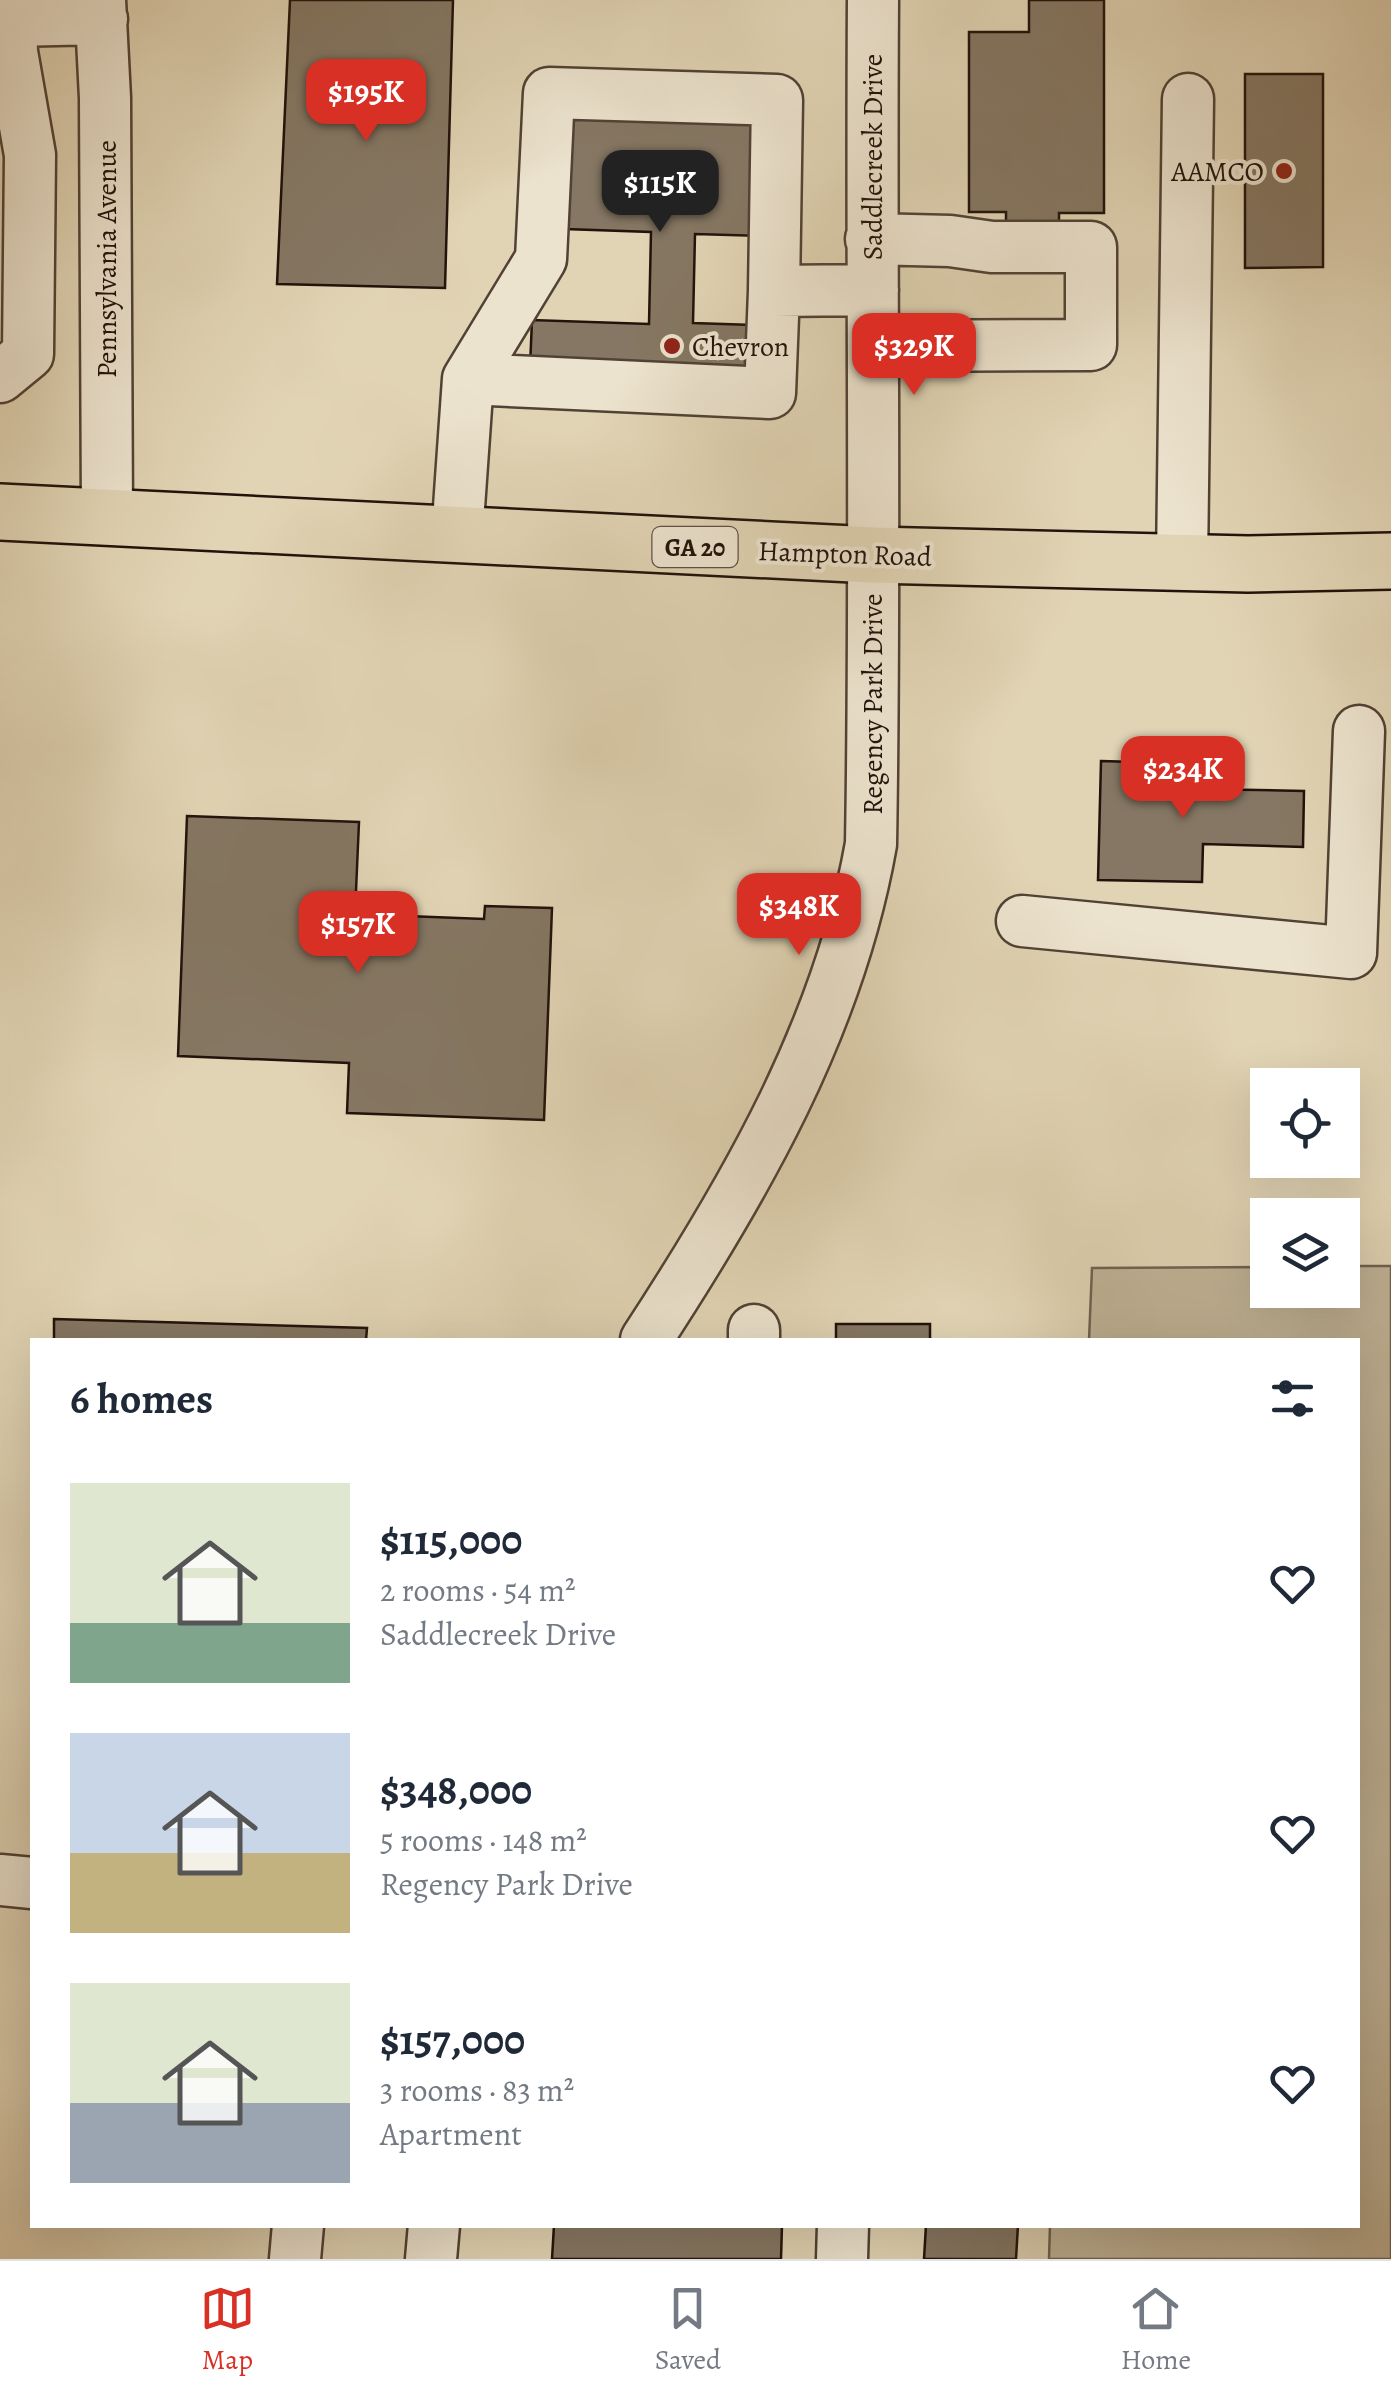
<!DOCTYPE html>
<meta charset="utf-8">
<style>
:root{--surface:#fff;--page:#f2f2f3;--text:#1f2937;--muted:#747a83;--line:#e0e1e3;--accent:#d93025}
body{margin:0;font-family:Alegreya,serif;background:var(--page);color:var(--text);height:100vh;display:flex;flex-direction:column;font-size:38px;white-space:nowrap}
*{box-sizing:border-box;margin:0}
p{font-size:32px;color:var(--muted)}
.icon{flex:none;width:55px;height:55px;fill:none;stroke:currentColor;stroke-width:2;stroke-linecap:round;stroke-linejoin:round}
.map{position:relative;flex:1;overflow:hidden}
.drawer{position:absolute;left:30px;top:1338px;width:1330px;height:890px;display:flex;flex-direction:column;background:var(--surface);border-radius:0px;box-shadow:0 10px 40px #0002}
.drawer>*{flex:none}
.buttons{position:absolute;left:1250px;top:1068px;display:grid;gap:20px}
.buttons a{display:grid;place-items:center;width:110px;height:110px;border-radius:0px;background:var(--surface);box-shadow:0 10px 40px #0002;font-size:50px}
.price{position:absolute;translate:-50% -85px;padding:0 22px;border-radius:20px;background:var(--accent);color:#fff;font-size:32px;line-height:65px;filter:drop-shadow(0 2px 5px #0008)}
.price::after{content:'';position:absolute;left:50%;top:60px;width:30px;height:22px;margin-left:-15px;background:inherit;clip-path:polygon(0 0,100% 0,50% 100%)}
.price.current{background:#222;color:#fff}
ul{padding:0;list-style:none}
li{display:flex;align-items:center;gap:30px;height:250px;padding:0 40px}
li span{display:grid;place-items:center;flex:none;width:280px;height:200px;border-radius:0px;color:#555}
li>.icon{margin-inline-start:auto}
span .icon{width:120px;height:120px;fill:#fffc;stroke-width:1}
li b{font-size:42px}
h2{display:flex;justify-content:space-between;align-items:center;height:120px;padding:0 40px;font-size:42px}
.tab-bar{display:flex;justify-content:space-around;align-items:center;height:140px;border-top:2px solid var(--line);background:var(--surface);font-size:28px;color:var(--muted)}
.tab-bar a{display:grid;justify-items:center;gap:5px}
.tab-bar .current{color:var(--accent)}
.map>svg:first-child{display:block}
</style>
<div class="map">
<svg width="1391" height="2259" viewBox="0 0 1391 2259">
<rect width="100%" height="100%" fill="#e1d4b4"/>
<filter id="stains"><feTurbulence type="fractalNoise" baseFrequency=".002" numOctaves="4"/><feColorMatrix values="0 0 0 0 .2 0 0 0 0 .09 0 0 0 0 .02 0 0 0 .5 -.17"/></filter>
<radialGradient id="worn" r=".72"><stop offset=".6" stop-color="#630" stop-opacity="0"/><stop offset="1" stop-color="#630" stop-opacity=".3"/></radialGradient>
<path fill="#c0b397" stroke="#706251" stroke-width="2.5" d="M1343 1266H1391V2259H1049L1050 2225H1358V1340H1089L1092 1268 1267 1267 1268 1290H1342Z"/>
<path fill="#857763" stroke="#21120b" stroke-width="2.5" d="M290 0H453L445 288 277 284Z
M1029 0H1104V213H1059V243H1006V212H969V32H1029Z
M1245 74H1323V267L1245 268Z
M568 116 767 121 764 236 695 234 693 323 753 325 751 373 530 367 532 320 649 324 651 232 565 229Z
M1101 761 1204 764 1203 789 1304 791 1303 847 1203 844 1202 882 1098 880Z
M187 816 359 822 355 914 484 919 485 906 552 908 544 1120 347 1113 349 1063 178 1056Z
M54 1319 367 1328 366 1340H54Z
M836 1324H930V1340H836Z
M554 2225H782L781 2259H552Z
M926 2225H1018L1016 2259H924Z"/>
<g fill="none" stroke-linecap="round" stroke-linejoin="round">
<defs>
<path id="minor" d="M100 0 105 98 107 517
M871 239 950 241 992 247H1091V345L873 346
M0 377 28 354 30 155 12 52 11 21 102 19
M468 379 541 259 549 93 777 100 774 291
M457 536 468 379 770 393 774 291 873 290
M1182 563 1188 99
M1022 921 1351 953 1359 731
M754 1330V1340
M646 1340C746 1187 839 1026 871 844 876 562 871 281 873 0
M0 1880 32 1883
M295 2259 298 2225
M431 2259 434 2225
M842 2259 843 2225"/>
<path id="major" d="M0 512 873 555 1248 564 1391 561"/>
</defs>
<use href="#minor" stroke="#514235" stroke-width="55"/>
<use href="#major" stroke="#21120b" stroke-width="60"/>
<use href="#minor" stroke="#ece3ce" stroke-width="50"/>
<use href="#major" stroke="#e1d4b4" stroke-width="55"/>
</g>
<g fill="#8f2418" stroke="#ece3ce" stroke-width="4">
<circle cx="1284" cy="171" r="10"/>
<circle cx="672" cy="346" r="10"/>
</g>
<g text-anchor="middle" stroke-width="8" stroke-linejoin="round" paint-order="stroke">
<rect fill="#ece3ce" stroke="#5e5146" stroke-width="2.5" x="652.5" y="527" width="85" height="40" rx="8"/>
<g font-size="25" font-weight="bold" fill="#21120b">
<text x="695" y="556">GA 20</text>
</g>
<g font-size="28" fill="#21120b" stroke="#ece3ce">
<text transform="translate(872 157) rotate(-90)" y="10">Saddlecreek Drive</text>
<text transform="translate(106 259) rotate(-90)" y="10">Pennsylvania Avenue</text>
<text transform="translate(845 553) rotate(2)" y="10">Hampton Road</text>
<text transform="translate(872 704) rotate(-90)" y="10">Regency Park Drive</text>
</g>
<g font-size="28" fill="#21120b" stroke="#ece3ce" text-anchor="end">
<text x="1264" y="181">AAMCO</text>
<text x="692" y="356" text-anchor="start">Chevron</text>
</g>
</g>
<rect width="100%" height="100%" filter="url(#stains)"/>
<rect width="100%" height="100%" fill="url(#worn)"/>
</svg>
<div class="buttons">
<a><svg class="icon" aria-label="locate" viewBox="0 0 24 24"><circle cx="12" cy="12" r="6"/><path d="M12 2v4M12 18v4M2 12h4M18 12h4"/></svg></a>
<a><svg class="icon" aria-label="layers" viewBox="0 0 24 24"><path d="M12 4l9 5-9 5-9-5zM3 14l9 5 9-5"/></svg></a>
</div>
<b class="price" style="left:366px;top:144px">$195K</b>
<b class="price current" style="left:660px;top:235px">$115K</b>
<b class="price" style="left:914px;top:398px">$329K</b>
<b class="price" style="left:1183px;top:821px">$234K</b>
<b class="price" style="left:799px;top:958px">$348K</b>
<b class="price" style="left:358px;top:976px">$157K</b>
<section class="drawer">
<h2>6 homes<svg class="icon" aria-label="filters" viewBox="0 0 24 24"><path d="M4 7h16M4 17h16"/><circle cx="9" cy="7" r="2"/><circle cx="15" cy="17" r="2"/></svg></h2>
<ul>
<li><span style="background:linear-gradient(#dfe7d0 70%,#7fa58c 0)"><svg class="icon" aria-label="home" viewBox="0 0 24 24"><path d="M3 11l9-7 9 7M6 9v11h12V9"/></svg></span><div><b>$115,000</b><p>2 rooms · 54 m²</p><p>Saddlecreek Drive</p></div><svg class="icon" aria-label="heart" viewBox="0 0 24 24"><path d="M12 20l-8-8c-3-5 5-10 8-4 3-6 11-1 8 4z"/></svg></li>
<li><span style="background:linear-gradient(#c9d6e8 60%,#c2b280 0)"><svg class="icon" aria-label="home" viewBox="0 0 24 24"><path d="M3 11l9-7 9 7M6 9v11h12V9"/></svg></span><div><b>$348,000</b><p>5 rooms · 148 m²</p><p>Regency Park Drive</p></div><svg class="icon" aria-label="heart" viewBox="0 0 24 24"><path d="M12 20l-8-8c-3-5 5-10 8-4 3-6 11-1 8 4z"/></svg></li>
<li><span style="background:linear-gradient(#dfe7d0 60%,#9aa5b1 0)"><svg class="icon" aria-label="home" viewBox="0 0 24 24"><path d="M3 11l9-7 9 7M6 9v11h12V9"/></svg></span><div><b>$157,000</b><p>3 rooms · 83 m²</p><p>Apartment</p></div><svg class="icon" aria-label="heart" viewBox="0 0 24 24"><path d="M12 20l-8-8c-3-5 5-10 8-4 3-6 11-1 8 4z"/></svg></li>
</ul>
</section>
</div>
<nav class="tab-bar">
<a class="current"><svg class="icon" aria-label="map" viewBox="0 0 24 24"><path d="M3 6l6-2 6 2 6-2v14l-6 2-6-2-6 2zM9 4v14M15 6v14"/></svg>Map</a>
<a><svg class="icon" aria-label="saved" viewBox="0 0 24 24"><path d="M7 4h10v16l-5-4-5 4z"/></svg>Saved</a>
<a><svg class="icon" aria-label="home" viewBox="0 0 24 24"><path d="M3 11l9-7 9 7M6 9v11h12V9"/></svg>Home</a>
</nav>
